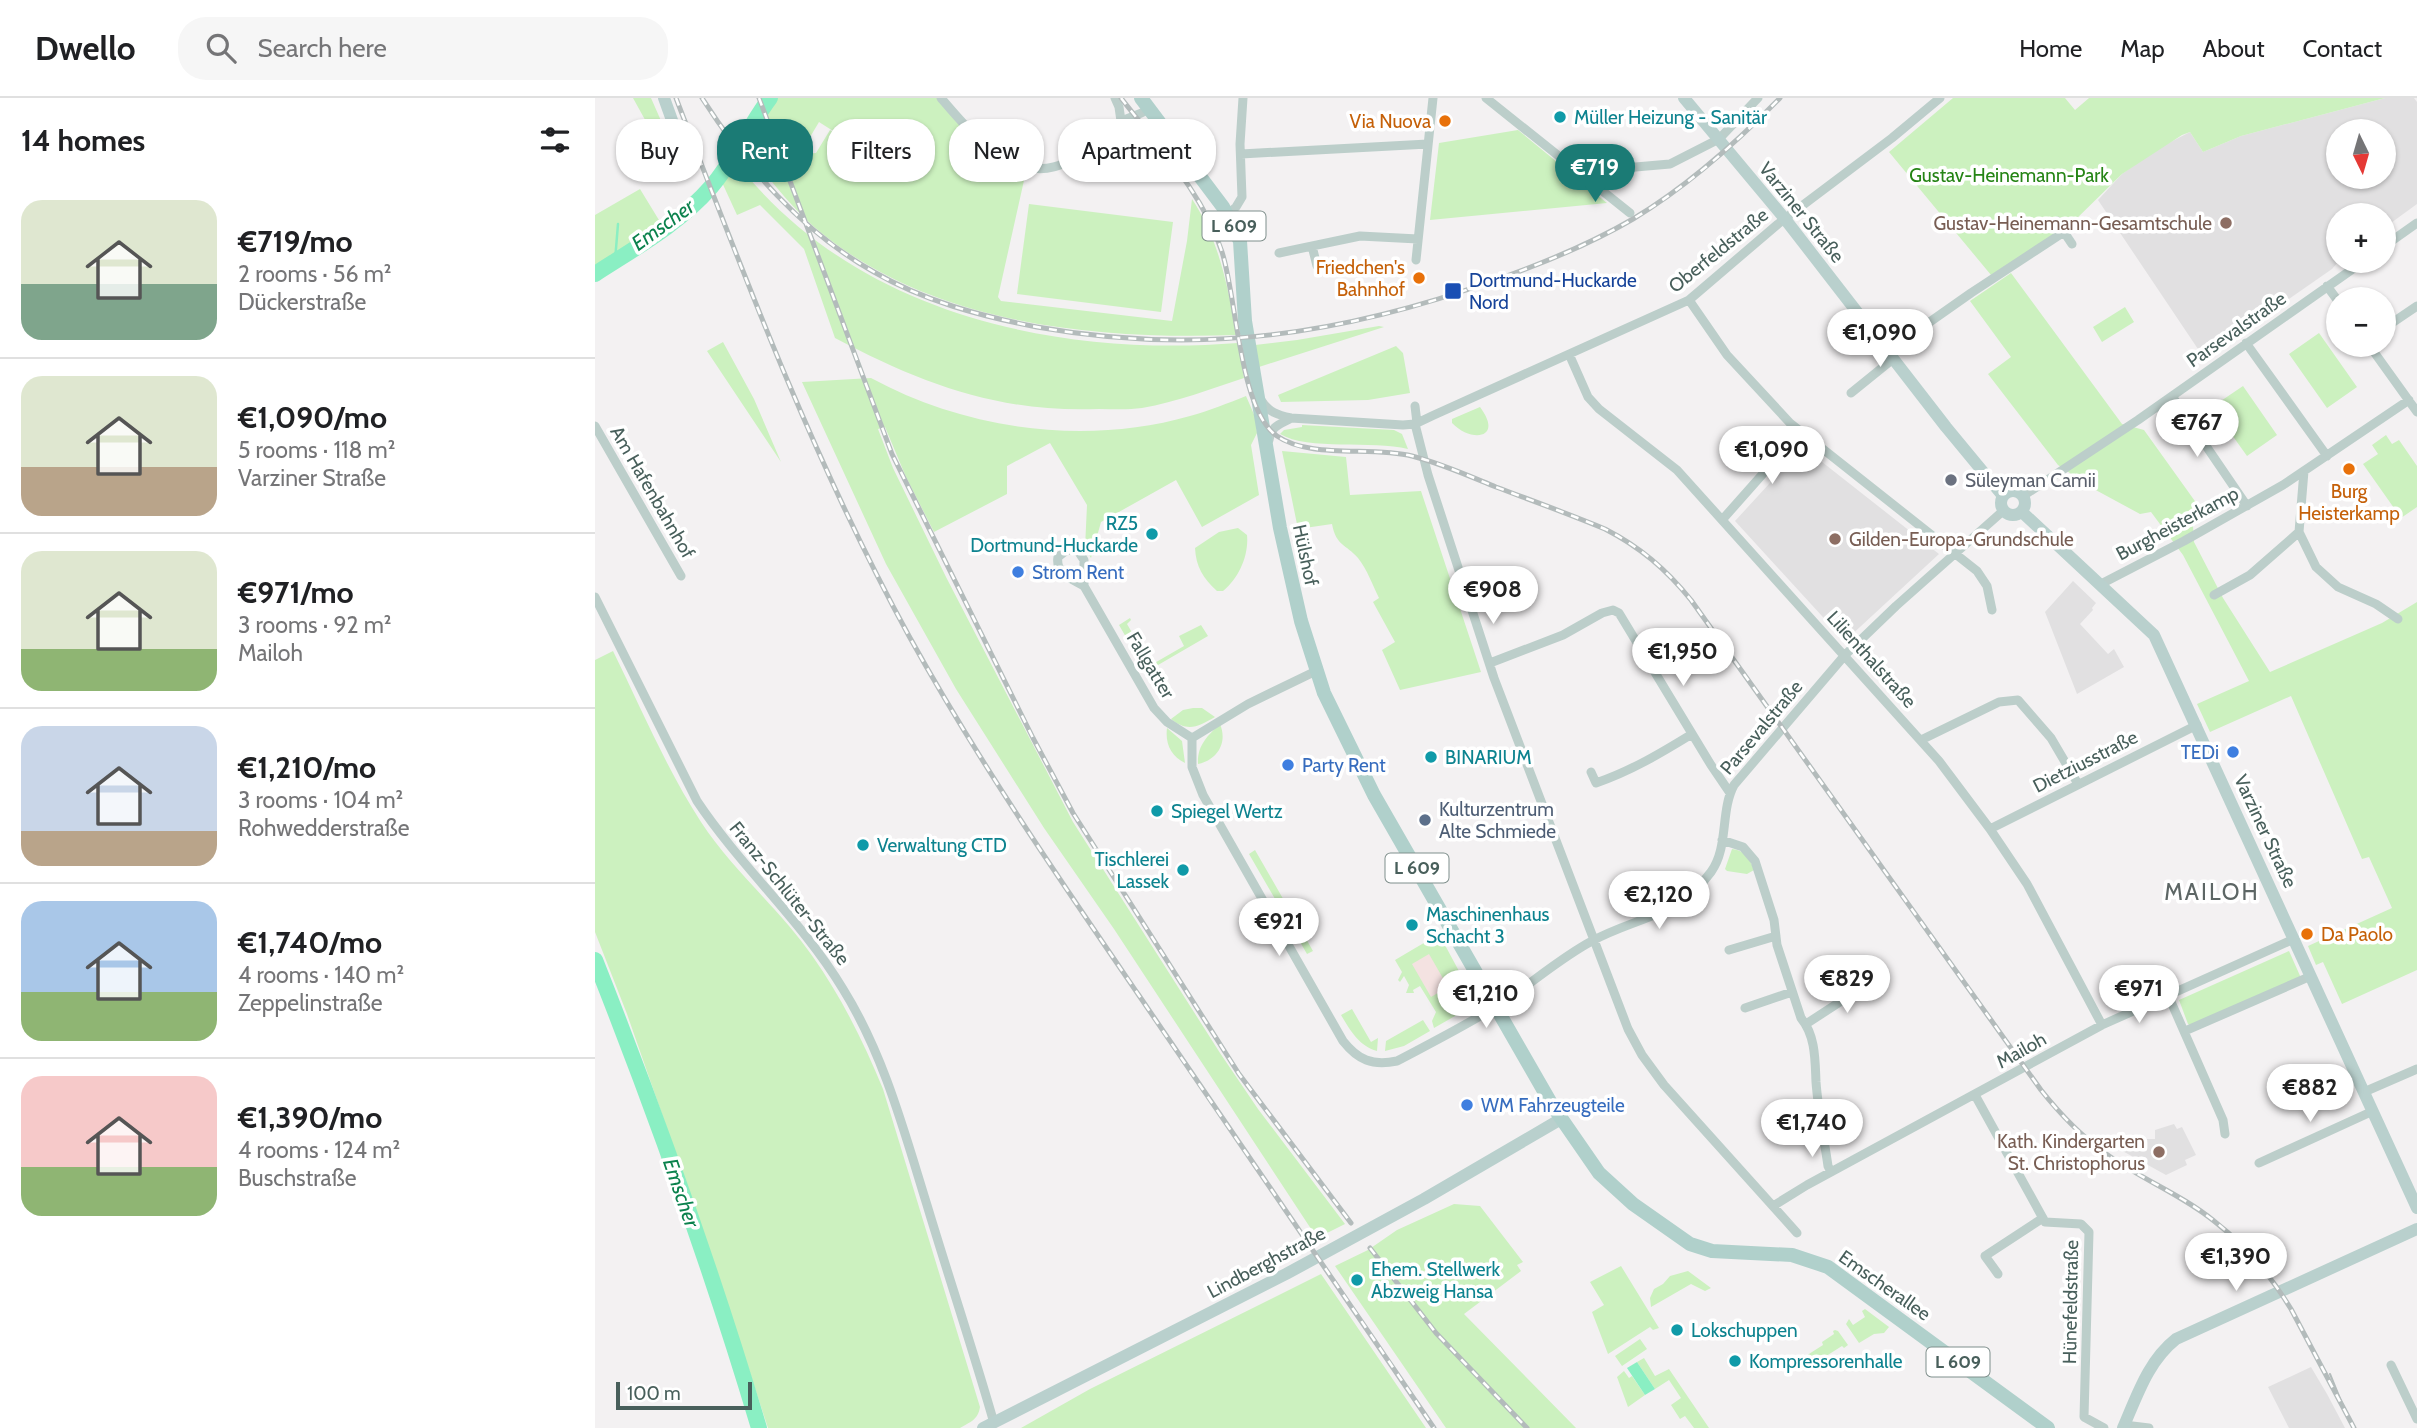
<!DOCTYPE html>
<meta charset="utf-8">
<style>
:root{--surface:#fff;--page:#f6f6f6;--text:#202124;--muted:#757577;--line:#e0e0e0;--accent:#1b7b75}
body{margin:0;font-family:Cabin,sans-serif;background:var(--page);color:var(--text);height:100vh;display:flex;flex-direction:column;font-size:26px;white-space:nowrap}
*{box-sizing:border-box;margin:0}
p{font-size:23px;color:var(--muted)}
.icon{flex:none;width:38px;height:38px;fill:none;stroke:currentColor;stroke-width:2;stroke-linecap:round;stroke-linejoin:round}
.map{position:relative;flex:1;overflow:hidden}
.sheet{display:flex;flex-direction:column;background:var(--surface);width:595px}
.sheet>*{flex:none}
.hud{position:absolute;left:21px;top:21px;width:665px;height:63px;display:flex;gap:14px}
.needle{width:46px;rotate:175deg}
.fabs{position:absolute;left:1731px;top:21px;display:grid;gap:14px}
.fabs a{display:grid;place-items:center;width:70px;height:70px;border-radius:50%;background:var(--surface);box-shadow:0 2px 5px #0004;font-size:35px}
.scale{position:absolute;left:21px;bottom:18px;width:136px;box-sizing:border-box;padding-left:7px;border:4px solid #485f5b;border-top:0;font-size:19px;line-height:24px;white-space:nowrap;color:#485f5b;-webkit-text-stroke:5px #fff;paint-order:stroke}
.price{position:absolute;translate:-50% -60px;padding:0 16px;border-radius:24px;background:#fff;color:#222;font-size:23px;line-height:46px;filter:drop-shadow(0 2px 4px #0008)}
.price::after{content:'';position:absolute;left:50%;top:42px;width:21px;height:16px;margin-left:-10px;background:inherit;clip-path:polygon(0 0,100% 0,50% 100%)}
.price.active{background:var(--accent);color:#fff}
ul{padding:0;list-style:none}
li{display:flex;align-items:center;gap:21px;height:175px;padding:0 21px}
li+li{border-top:2px solid var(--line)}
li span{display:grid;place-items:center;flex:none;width:196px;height:140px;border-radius:21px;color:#555}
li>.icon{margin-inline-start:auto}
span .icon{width:84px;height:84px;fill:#fffc;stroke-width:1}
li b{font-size:30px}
h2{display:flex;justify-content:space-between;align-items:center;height:84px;padding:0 21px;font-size:30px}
.chip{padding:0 24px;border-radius:28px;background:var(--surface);box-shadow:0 2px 5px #0004;font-size:24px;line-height:63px}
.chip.active{background:var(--accent);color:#fff}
header{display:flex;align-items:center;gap:42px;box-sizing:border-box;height:98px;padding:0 35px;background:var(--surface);border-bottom:2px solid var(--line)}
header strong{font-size:33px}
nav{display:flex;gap:38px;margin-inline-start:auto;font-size:24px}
.search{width:490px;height:63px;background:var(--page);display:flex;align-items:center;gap:18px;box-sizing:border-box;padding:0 24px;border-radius:28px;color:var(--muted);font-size:26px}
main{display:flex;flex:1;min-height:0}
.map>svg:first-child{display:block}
</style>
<header>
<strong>Dwello</strong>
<div class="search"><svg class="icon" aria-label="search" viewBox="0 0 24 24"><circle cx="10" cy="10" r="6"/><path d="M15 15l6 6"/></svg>Search here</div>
<nav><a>Home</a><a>Map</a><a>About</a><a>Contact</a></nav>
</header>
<main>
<section class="sheet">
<h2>14 homes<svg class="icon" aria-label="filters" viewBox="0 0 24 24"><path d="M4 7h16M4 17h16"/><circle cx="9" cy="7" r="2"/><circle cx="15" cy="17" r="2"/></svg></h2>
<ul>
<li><span style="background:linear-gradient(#dfe7d0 60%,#7fa58c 0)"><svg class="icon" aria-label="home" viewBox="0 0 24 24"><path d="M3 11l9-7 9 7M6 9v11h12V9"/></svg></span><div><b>€719/mo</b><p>2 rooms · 56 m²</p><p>Dückerstraße</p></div></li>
<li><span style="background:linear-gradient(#dfe7d0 65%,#b9a48a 0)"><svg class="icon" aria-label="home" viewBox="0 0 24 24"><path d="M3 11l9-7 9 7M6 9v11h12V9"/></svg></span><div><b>€1,090/mo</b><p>5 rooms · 118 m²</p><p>Varziner Straße</p></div></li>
<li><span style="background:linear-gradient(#dfe7d0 70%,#8fb573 0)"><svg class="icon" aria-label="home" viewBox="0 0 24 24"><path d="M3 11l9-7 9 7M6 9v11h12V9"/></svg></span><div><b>€971/mo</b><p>3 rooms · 92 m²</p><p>Mailoh</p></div></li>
<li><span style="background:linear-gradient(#c9d6e8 75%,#b9a48a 0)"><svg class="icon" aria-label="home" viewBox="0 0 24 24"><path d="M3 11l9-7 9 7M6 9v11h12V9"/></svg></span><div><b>€1,210/mo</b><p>3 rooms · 104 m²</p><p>Rohwedderstraße</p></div></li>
<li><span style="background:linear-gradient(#a9c7e8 65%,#8fb573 0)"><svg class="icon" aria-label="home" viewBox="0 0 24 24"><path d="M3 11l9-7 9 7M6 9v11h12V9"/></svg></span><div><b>€1,740/mo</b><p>4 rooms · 140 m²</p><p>Zeppelinstraße</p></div></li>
<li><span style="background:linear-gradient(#f6c9c9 65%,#8fb573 0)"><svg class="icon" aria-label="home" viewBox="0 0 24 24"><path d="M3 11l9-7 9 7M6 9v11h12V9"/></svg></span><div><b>€1,390/mo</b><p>4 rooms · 124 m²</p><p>Buschstraße</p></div></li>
</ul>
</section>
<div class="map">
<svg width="1822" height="1330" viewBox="0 0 1822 1330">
<rect width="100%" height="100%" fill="#f3f1f2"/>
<path fill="#e1e0e1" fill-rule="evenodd" d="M1790 0H1819L1822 4V106L1789 130 1788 117H1743L1744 163 1737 171 1609 260 1503 102 1527 76 1564 50 1595 34 1608 54 1646 38ZM1743 33H1788V79H1743Z
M1208 349 1344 456 1252 541H1248L1140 423Z
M1478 483 1501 505 1497 510 1498 512 1485 526 1513 556 1519 551 1529 569 1482 596 1450 514Z
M1579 1026 1582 1031 1587 1029 1601 1057 1590 1062 1592 1067 1571 1077 1522 1050V1041H1560V1032Z
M1716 1269 1732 1296 1750 1330H1694L1673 1289Z"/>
<path fill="#ccf1bf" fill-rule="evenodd" d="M38 0H56L67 25 59 38Z
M169 0H346L386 43 432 69 403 199 406 203 577 223 592 143 597 101C625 144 632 187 642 237 498 242 331 226 218 128 197 109 179 87 161 64L157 63 146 49 174 9ZM224 24 249 40 235 32 221 55 205 56Z
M1358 0H1470L1480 12 1494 0H1790L1646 38 1608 54 1595 34 1587 37 1527 76 1473 129 1396 177 1294 54Z
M923 32 1012 105 835 122 844 45Z
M142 56 153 70 149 74C268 218 465 259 643 245L649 280C615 291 582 304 547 310 533 312 518 311 504 311 405 315 327 286 240 240L209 151 165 107 142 117 125 80Z
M45 91 67 127 0 167V117Z
M434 106 578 124 566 214 422 196Z
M1416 175 1527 326 1549 332 1602 406 1598 428 1599 444 1628 500 1675 574 1787 525 1822 504V872L1747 906 1728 864 1721 867 1713 848 1797 810 1774 759 1767 761 1696 598 1615 634 1602 606 1654 583 1588 457 1556 414 1545 416 1497 390 1463 367 1393 276 1416 259 1375 203Z
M1530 209 1539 224 1507 244 1498 229Z
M784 228 789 229 664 269 660 247 702 242Z
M1724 235 1762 289 1732 310 1694 256Z
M128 244 159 301 186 364 112 253Z
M801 248 808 255 815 295 773 302 686 304 683 297Z
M276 280C372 332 490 348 595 318 614 313 633 305 651 298L661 321 662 335 656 347 664 397 607 429 581 382 506 424 496 460 490 450 492 407 455 345 412 368V396L339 434 311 379 290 329 283 331 298 370 351 479 478 724 625 955 663 1011 750 1126 722 1140 519 831 449 730 361 591 291 466 207 284Z
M1648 288 1682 337 1652 358 1617 309Z
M885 309C909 341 876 345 857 325V321Z
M707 327 799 332 807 336 813 351C777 342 713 353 685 336L689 332 707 329Z
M1791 337 1797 346 1804 342 1822 368V409L1806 420 1768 366 1783 356 1777 347Z
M687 353 751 359 755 397 826 393 886 574 805 592 787 552 800 544 778 504 784 500C778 488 772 471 763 460 751 446 741 448 737 426L703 431Z
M643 430 652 437C654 457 644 480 628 493H622C608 480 601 469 600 450L624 434Z
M535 520 536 522 532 526 556 567 589 548 584 538 606 527 613 538 551 574 524 527Z
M18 553C46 610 71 670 106 724 138 773 185 811 218 859 247 900 269 945 288 991L385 1309C383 1322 375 1324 365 1330H173L121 1171 32 916 0 834V562Z
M598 610H607L620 619C604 628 593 635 576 621L588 612Z
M625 626C633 645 622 662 603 666 602 648 612 638 625 626Z
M572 630 587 643 590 665C576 658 570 646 572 630Z
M1137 751C1150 752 1155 761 1159 772L1152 776 1132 773 1130 771Z
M660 752 718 853 712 856 654 756Z
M844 836 879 901 874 910 839 930 837 923 841 914 825 888 818 892 819 895H811L814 887 809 878 805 884 803 882 807 874 800 862Z
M1694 853 1706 880 1596 928 1593 926 1584 902Z
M757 911 776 944 783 940 782 953C764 948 755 932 746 917Z
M828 922 835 933 809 948 790 953 791 943Z
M859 1106 885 1108 928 1164 922 1167 926 1173 869 1216 981 1330H851L740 1168 773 1152 802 1132Z
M1026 1168 1064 1230 1058 1232 1055 1229 1013 1256 997 1214 1009 1207 995 1184Z
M1093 1173 1116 1190 1110 1193 1096 1186 1056 1209 1055 1200 1059 1191 1068 1186 1075 1178Z
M726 1176 831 1330H426L495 1291Z
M1270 1211 1294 1229 1289 1235 1279 1236 1264 1245 1251 1226 1254 1221 1258 1227 1270 1219 1267 1213Z
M1240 1232 1243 1233 1253 1247 1249 1250 1247 1248 1209 1272 1203 1263 1228 1247 1227 1244 1239 1236 1238 1233Z
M1045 1241 1052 1251 1027 1268 1020 1258Z
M1049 1260 1060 1278 1074 1271 1114 1330H1099L1090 1318 1085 1321 1076 1307 1086 1300 1074 1282 1060 1291 1042 1264Z
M1029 1273 1034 1280 1037 1278 1050 1297 1033 1309 1022 1279Z"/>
<path fill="#f4e2e1" d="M834 856 853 889 836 899 817 866Z"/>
<path fill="#8aefc3" d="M1042 1264 1060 1291 1050 1297 1032 1270Z"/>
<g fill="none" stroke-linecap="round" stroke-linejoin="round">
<path stroke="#8aefc3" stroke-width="2.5" d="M20 163 23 126"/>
<path stroke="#8aefc3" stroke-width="16" d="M0 176C40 150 84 126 116 89 138 64 154 28 175 0
M0 862C61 1016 117 1172 164 1330"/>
<path stroke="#bcceca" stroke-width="9" d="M346 0C375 34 421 90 472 64 490 54 503 39 520 27 530 20 543 18 554 11
M520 0 524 9 526 23
M891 0 1035 115
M646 56 833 46
M983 74 1075 66 1124 41 1163 0
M632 117 641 109 647 99 645 46 648 0
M1462 123 1469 134
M717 148 722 168
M1788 149 1822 125
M684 155 765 138 823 141
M821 162 838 0
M1732 188 1743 203
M1094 202 1132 257 1195 325 1382 473 1392 488 1397 512
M1788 231 1822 208
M1651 245 1732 358
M1774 247 1822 314
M1292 254 1376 195 1469 134 1477 146
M974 256 993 299 1004 311 1082 372 1344 663 1395 731 1432 786 1507 927
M1256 295 1298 261
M1577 298 1652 408
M666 302C673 314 683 317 696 320L808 327 820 326 839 317 1094 202 1183 126 1297 40 1345 0
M820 308 822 325
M820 326 833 377 899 580 1033 931 1047 957 1069 987 1202 1135
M0 328 86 478
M674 342C677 327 684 327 696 320
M1709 373 1704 434 1721 469 1743 489 1781 506 1803 521
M1428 398 1543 322 1769 163
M1127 422 1205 334
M1506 486 1589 443 1688 387 1814 302
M489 488C477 481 460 476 463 459L472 452 483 453 489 462V488L559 610 572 624 597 640
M1619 497 1655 477 1704 434
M0 499 102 703C146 769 207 823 248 891 289 957 309 1033 332 1107 354 1180 378 1252 399 1325
M895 565 968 537 1007 515 1018 512 1024 515 1116 667 1135 695
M597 640V669L608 697 748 943C763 962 777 968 802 963 836 945 872 927 905 906 936 886 965 860 997 843 1041 819 1083 819 1116 774 1134 749 1125 713 1139 687L1250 557 1301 508 1408 413
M597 640 653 606 721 573
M1326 642 1404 604 1423 602 1456 640 1483 686
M996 674 1001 685C1036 673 1066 655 1097 636
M1395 731 1602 627
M1127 742 1148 749 1160 763 1179 822 1182 847 1206 920C1221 938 1220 963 1221 984 1223 1012 1229 1040 1233 1068L1236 1074
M1134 852 1181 838
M1277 879a6 6 0 1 1 12 0a6 6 0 1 1-12 0Z
M1573 897 1628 1022 1630 1036
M1150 910 1197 894
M1211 926 1277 883
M1590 933 1716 878
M1769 994 1822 971
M1380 997 1450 1124 1486 1126 1494 1134 1489 1319 1509 1330
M1664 1065 1778 1013
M1178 1108 1212 1087 1507 927 1699 841
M1403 1176 1390 1158 1448 1120
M1796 1267 1822 1321
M1529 1327 1554 1330"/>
<path stroke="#b9d0cd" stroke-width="12" d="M69 0 78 25 73 45
M1089 0 1190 121 1351 329 1408 398
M1406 405a12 12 0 1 1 24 0a12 12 0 1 1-24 0Z
M1427 414 1559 537 1822 1110
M388 1330 691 1176 829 1101 966 1021
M1528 1330C1542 1298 1553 1263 1581 1241L1822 1131"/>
<path stroke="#b0d0cb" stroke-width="14" d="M546 0 628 109 645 143 650 223 685 430 706 523 729 595 779 697 957 1007 1004 1075 1038 1106 1095 1146 1117 1153 1197 1157 1233 1169 1453 1330"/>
<path stroke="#b3bbbb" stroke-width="2" d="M1735 1276 1750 1313"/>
<defs>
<path id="rail" d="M81 0C151 183 220 366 314 538 383 663 463 779 543 896 641 1041 741 1185 839 1330
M107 0C152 70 206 133 279 174 329 203 385 218 442 229 605 258 748 237 903 181 949 165 995 146 1038 121 1093 88 1140 46 1185 0
M164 0 297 356 438 640 478 715 644 976 756 1125
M526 0C563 48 608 95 627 154 642 200 644 312 682 338 715 361 776 348 817 358 845 365 874 378 901 389 938 403 974 416 1010 431 1045 449 1071 471 1096 502L1446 992C1465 1016 1485 1037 1510 1055 1545 1081 1586 1096 1619 1123 1650 1147 1676 1178 1696 1211L1759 1330
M775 1150 841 1235 932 1330"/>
</defs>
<use href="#rail" stroke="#b3bbbb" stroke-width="5"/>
<use href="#rail" stroke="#fff" stroke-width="2.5" stroke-dasharray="8" stroke-linecap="butt"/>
</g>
<g fill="#0f9aa8" stroke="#fff" stroke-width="2.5">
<circle cx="965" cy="19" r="7"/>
<circle cx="557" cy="436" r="7"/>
<circle cx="836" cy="659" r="7"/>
<circle cx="562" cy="713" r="7"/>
<circle cx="268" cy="747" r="7"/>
<circle cx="588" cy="772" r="7"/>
<circle cx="817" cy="827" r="7"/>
<circle cx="762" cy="1182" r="7"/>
<circle cx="1082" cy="1232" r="7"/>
<circle cx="1140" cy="1263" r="7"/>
</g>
<g fill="#e8710a" stroke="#fff" stroke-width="2.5">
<circle cx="850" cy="23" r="7"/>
<circle cx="824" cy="180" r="7"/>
<circle cx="1754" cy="371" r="7"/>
<circle cx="1712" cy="836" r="7"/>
</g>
<g fill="#8d6e63" stroke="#fff" stroke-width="2.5">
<circle cx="1631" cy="125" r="7"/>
<circle cx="1240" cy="441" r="7"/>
<circle cx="1564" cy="1054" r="7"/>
</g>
<rect fill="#1a4fb4" stroke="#fff" stroke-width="2.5" x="849" y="184" width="18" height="18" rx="3.5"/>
<circle fill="#6b7280" stroke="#fff" stroke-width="2.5" cx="1356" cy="382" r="7"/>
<g fill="#3f7fe0" stroke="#fff" stroke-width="2.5">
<circle cx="423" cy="474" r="7"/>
<circle cx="1638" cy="654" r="7"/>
<circle cx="693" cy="667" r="7"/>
<circle cx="872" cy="1007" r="7"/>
</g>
<circle fill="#5c6f8a" stroke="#fff" stroke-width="2.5" cx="830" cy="722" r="7"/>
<g text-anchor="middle" stroke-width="7" stroke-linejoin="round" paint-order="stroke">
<g fill="#fff" stroke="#7f8f8c" stroke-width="2">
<rect x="607.5" y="113.5" width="63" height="29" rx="5"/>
<rect x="790.5" y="755.5" width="63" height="29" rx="5"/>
<rect x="1331.5" y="1249.5" width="63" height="29" rx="5"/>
</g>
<g font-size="18" font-weight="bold" fill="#485f5b">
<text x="639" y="134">L 609</text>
<text x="822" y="776">L 609</text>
<text x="1363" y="1270">L 609</text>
</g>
<g font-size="19" fill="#0d838f" stroke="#fff" text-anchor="start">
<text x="979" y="26">Müller Heizung - Sanitär</text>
<text x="543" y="432" text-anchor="end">RZ5<tspan x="543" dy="22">Dortmund-Huckarde</tspan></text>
<text x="850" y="666">BINARIUM</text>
<text x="576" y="720">Spiegel Wertz</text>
<text x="282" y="754">Verwaltung CTD</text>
<text x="574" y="768" text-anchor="end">Tischlerei<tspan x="574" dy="22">Lassek</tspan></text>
<text x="831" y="823">Maschinenhaus<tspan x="831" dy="22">Schacht 3</tspan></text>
<text x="776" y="1178">Ehem. Stellwerk<tspan x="776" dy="22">Abzweig Hansa</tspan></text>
<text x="1096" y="1239">Lokschuppen</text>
<text x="1154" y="1270">Kompressorenhalle</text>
</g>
<g font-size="19" fill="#c56008" stroke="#fff" text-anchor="end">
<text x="836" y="30">Via Nuova</text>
<text x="810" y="176">Friedchen's<tspan x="810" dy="22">Bahnhof</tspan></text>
<text x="1754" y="400" text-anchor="middle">Burg<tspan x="1754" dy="22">Heisterkamp</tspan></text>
<text x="1726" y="843" text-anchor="start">Da Paolo</text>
</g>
<g font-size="19" fill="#258415" stroke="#fff">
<text x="1414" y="84">Gustav-Heinemann-Park</text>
</g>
<g font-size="19" fill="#485f5b" stroke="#fff">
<text transform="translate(1207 114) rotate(51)" y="7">Varziner Straße</text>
<text transform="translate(1123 152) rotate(-39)" y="7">Oberfeldstraße</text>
<text transform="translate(1641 231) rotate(-35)" y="7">Parsevalstraße</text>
<text transform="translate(58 394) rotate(60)" y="7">Am Hafenbahnhof</text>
<text transform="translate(1582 425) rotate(-28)" y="7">Burgheisterkamp</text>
<text transform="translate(711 457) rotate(78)" y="7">Hülshof</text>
<text transform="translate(1277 561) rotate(48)" y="7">Lilienthalstraße</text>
<text transform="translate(556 567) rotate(59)" y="7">Fallgatter</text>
<text transform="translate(1166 629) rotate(-50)" y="7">Parsevalstraße</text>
<text transform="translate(1490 663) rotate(-27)" y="7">Dietziusstraße</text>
<text transform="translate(1671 733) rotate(65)" y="7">Varziner Straße</text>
<text transform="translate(195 795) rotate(51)" y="7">Franz-Schlüter-Straße</text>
<text transform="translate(1426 952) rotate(-29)" y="7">Mailoh</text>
<text transform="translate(671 1164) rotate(-28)" y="7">Lindberghstraße</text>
<text transform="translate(1290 1187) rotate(35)" y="7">Emscherallee</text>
<text transform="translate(1475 1204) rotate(-89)" y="7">Hünefeldstraße</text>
</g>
<g font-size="19" fill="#785e54" stroke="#fff" text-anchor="end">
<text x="1617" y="132">Gustav-Heinemann-Gesamtschule</text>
<text x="1254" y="448" text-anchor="start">Gilden-Europa-Grundschule</text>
<text x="1550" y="1050">Kath. Kindergarten<tspan x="1550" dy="22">St. Christophorus</tspan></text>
</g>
<g font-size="19" fill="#164399" stroke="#fff" text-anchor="start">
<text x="874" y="189">Dortmund-Huckarde<tspan x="874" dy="22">Nord</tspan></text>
</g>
<g font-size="19" fill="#5b616d" stroke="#fff" text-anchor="start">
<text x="1370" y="389">Süleyman Camii</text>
</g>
<g font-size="19" fill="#366cbe" stroke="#fff" text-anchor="start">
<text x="437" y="481">Strom Rent</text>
<text x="1624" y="661" text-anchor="end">TEDi</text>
<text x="707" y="674">Party Rent</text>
<text x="886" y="1014">WM Fahrzeugteile</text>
</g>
<g font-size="19" fill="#4e5e75" stroke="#fff" text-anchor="start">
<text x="844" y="718">Kulturzentrum<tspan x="844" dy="22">Alte Schmiede</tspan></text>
</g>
<g font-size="21" font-style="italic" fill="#0b824d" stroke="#fff">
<text transform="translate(68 127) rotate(-36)" y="7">Emscher</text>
<text transform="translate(86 1095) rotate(71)" y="7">Emscher</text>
</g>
<g font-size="23" letter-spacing="2" fill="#5d6665" stroke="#fff">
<text x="1617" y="802">MAILOH</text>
</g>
</g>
</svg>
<div class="fabs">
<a><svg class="needle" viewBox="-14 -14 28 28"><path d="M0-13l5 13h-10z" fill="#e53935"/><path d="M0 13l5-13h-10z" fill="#757577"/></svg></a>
<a>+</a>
<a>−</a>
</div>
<div class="scale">100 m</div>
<b class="price active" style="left:1000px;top:106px">€719</b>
<b class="price" style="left:1285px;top:271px">€1,090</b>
<b class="price" style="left:1602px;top:361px">€767</b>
<b class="price" style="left:1177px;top:388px">€1,090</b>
<b class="price" style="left:898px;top:528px">€908</b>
<b class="price" style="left:1088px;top:590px">€1,950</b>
<b class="price" style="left:1064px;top:833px">€2,120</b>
<b class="price" style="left:684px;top:860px">€921</b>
<b class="price" style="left:1252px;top:917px">€829</b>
<b class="price" style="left:1544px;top:927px">€971</b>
<b class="price" style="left:891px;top:932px">€1,210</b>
<b class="price" style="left:1715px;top:1026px">€882</b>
<b class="price" style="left:1217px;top:1061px">€1,740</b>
<b class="price" style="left:1641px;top:1195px">€1,390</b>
<div class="hud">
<a class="chip">Buy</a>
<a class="chip active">Rent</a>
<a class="chip">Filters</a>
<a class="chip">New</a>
<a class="chip">Apartment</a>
</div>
</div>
</main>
